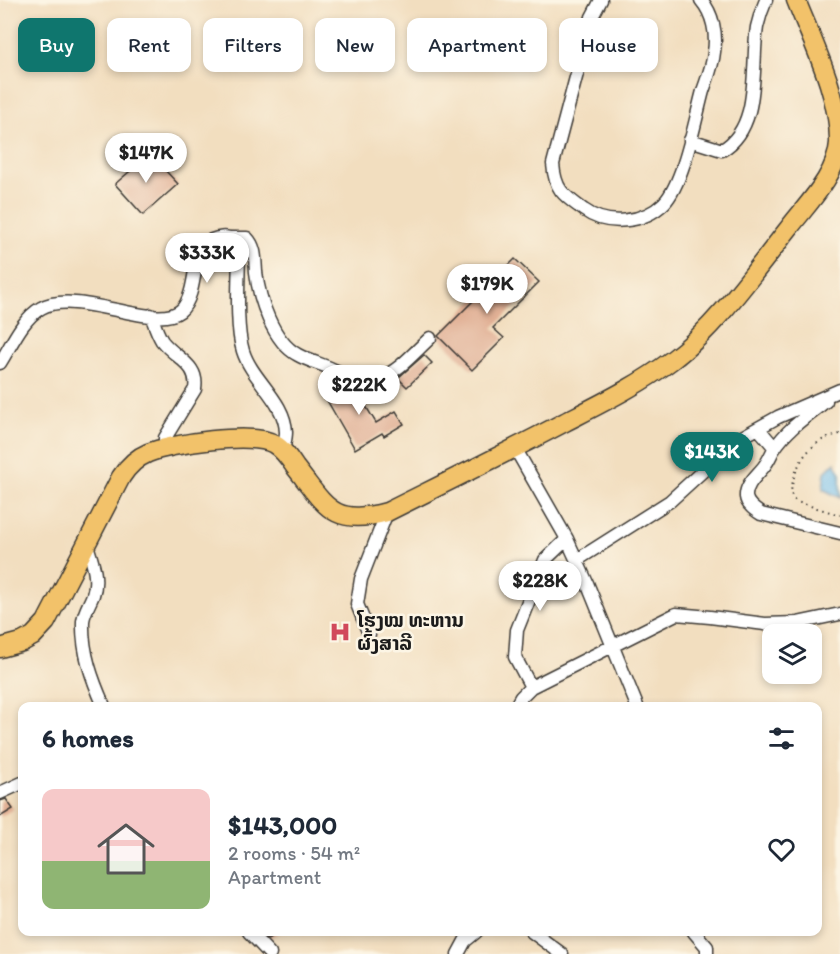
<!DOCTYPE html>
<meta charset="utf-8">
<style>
:root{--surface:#fff;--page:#f6f6f7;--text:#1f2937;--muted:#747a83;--accent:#0f766e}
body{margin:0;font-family:Itim,"Noto Sans Lao",sans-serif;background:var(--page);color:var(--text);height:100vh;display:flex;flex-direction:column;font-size:22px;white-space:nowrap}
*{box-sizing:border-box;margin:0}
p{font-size:20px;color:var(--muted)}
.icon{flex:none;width:33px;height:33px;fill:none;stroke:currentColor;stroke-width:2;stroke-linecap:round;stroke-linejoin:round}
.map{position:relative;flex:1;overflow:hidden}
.drawer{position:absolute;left:18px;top:702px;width:804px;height:234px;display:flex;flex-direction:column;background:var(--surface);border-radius:12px;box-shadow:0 3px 9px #0003}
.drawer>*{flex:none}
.hud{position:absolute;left:18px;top:18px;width:804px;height:54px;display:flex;gap:12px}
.buttons{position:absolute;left:762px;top:624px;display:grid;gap:12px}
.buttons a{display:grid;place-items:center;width:60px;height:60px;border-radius:12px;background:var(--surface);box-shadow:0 3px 9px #0003;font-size:30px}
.price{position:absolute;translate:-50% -51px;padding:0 14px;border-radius:21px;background:#fff;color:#222;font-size:20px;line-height:39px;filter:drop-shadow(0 2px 3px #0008)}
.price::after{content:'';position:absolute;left:50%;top:36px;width:18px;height:14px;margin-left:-9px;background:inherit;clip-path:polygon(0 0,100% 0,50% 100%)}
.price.on{background:var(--accent);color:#fff}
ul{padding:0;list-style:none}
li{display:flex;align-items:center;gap:18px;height:150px;padding:0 24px}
li span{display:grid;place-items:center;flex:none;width:168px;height:120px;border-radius:12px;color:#555}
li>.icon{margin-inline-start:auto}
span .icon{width:72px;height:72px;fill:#fffc;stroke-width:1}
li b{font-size:26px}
h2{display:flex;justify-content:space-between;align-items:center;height:72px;padding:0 24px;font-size:26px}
.chip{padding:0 21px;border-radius:12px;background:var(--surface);box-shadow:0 3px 9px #0003;font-size:21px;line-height:54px}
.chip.on{background:var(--accent);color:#fff}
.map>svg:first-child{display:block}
</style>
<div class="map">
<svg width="840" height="954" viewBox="0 0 840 954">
<rect width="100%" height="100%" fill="#fcf5e5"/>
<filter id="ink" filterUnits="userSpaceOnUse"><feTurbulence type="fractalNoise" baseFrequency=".0167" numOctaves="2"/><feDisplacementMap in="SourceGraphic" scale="12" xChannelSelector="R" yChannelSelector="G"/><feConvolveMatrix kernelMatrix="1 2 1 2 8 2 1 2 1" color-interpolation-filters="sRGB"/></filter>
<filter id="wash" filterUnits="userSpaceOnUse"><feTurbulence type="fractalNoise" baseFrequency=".008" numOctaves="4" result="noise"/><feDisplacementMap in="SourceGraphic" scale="24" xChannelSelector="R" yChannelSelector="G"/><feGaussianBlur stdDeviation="1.35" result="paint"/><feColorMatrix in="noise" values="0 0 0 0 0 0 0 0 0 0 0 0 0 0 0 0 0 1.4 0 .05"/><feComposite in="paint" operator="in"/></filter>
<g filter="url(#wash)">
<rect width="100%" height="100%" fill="#f2debf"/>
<path fill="#74bfee" stroke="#486e85" stroke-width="1.5" d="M835 462 840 472V498L823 489 825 472Z"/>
<g id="blocks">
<path fill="#e1b095" d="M150 154 178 184 143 215 115 184Z
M515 259 539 282 493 328 504 338 472 370 438 336Z
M424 355 432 363 407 387 398 378Z
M345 383 353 385 376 423 396 411 404 424 384 436 382 433 355 449 324 395Z
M6 799 13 809 0 817V801Z
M260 932H281L267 939Z"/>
</g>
</g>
<g filter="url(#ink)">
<use href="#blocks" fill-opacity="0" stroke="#3c3934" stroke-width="1.5"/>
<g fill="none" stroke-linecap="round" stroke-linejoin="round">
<defs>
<path id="minor" d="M601 0 592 17 553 164C555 190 563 195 584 210 607 227 644 223 664 203 684 182 695 120 703 91 707 79 713 65 714 52 717 34 713 14 701 0
M690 140 722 150C762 127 751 65 757 27 759 18 762 9 766 0
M231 238H247C256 247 255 260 256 272 259 299 273 342 298 355 309 361 321 364 332 369 382 393 395 371 430 338
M151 315C154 323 157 333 162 341 176 359 199 364 195 389L165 438 167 448
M0 363C11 346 22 319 41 308 77 288 154 331 180 311 195 299 194 263 200 246 212 238 233 230 239 249 239 276 235 326 243 351 252 380 285 401 286 432 286 438 284 445 283 451
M826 401C808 415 787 429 774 449 771 454 769 460 765 465 758 475 745 484 746 497 747 505 755 510 761 514L840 533
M758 428 775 448
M515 448 567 539 587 583 637 706
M87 545C92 561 99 578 93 595 90 603 84 612 83 621 82 652 92 679 104 706
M577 560 670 501 728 448 742 437 778 417 840 390
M369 634 357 604 361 579 387 512
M531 687 515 657 517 630 545 560 567 539
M516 706 521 697 531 687 676 614 710 617 765 624 797 623 840 614
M0 793 22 783
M249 932 270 954
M532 932 562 954
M694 932 707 947V954
M458 954 465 941 476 932"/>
<path id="highway" d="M0 648 22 642 33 636 46 622 121 477C128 466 136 458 148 453 169 444 254 431 274 444 283 449 289 458 295 467 326 506 332 527 387 512 447 482 506 453 565 422 602 403 639 385 672 360 716 327 755 271 789 228 808 203 837 175 839 143 840 96 813 43 796 0"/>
</defs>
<use href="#minor" stroke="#3c3934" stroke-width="15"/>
<use href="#highway" stroke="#3c3934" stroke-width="21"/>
<path stroke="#3c3934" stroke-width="2" stroke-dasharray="1.5 4.5" stroke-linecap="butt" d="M840 434C815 438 799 457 793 481 791 490 789 496 797 502L840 515"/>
<use href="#minor" stroke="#fff" stroke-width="12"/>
<use href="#highway" stroke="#f2c26a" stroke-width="18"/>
</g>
</g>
<defs>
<symbol id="hospital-bare" viewBox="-9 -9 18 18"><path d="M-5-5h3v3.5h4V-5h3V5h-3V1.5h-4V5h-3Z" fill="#d1495b" stroke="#fcf5e5" stroke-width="2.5" paint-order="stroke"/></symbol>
</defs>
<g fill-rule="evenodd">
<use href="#hospital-bare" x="325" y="617" width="30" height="30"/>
</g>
<g text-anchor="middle" stroke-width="5" stroke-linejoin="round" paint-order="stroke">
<g font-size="20" font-weight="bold" fill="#1c1c1c" stroke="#fcf5e5" text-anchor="start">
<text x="357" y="627">ໂຮງໝ ທະຫານ<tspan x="357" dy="23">ຜົ້ງສາລີ</tspan></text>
</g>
</g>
</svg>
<div class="buttons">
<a><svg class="icon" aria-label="layers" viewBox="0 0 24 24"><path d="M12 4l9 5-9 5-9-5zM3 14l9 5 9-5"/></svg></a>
</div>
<b class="price" style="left:146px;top:184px">$147K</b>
<b class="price" style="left:207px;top:284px">$333K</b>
<b class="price" style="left:487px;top:315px">$179K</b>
<b class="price" style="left:359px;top:416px">$222K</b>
<b class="price on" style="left:712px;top:483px">$143K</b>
<b class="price" style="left:540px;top:612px">$228K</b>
<div class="hud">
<a class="chip on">Buy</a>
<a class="chip">Rent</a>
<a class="chip">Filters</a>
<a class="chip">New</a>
<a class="chip">Apartment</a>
<a class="chip">House</a>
</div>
<section class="drawer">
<h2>6 homes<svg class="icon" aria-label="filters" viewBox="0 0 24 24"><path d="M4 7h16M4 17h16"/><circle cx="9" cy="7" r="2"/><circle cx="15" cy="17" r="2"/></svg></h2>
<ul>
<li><span style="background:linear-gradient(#f6c9c9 60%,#8fb573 0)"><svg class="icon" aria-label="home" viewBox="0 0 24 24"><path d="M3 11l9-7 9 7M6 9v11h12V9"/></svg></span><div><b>$143,000</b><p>2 rooms · 54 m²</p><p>Apartment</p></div><svg class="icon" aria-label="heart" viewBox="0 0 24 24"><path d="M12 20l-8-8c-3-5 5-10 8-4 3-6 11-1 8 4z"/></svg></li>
</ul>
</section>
</div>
